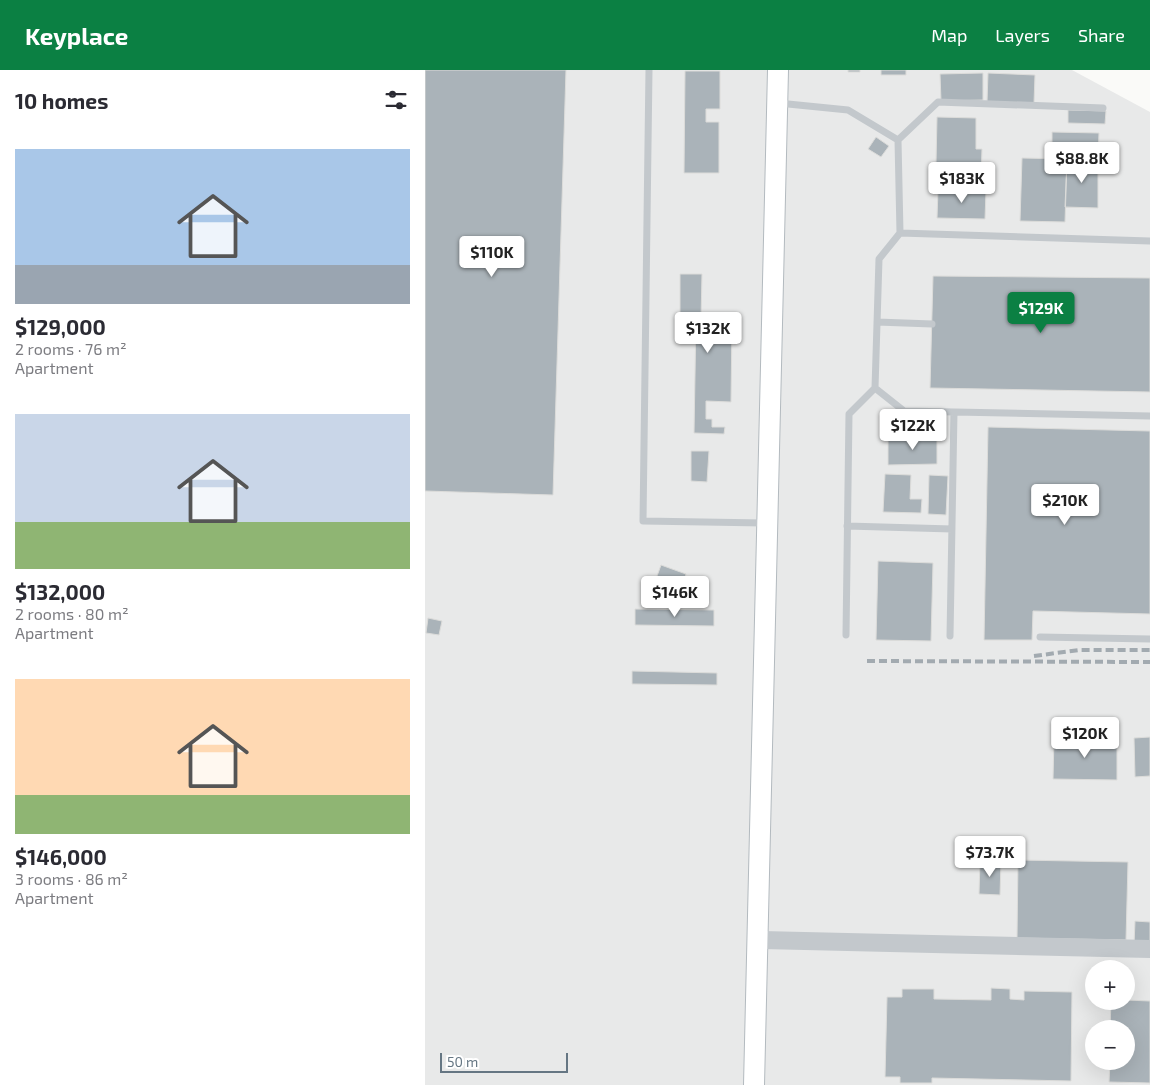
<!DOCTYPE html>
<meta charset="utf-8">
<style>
:root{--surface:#fff;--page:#f2f2f3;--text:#2b2b33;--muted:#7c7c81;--accent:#0b8043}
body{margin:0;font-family:"Exo 2",sans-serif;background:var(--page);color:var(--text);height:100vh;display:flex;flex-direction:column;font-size:19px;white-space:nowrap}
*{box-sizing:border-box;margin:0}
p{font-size:16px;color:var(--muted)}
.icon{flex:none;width:28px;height:28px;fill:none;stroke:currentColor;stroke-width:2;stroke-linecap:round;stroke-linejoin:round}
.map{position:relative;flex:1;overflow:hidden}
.side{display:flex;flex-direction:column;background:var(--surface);width:425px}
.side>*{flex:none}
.tools{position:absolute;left:660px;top:890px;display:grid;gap:10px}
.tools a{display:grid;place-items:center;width:50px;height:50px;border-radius:50%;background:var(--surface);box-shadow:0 5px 20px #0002;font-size:25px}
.scale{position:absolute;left:15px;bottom:12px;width:128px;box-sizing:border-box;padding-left:5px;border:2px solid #657683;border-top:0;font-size:14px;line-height:18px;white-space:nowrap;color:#657683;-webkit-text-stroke:4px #fff;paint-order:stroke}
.price{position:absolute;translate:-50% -42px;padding:0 11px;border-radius:5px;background:#fff;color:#222;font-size:16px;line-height:32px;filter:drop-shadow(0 1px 2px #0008)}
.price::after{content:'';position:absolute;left:50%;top:30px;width:15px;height:11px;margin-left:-8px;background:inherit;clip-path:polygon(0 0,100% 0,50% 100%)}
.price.active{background:var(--accent);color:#fff}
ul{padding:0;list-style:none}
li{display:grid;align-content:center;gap:10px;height:265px;padding:0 15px}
li span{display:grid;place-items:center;height:155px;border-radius:0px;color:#555}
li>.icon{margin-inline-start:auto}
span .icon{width:90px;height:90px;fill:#fffc;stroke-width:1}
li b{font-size:21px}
h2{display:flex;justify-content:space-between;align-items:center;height:60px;padding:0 15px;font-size:21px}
header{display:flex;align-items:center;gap:30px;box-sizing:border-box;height:70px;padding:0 25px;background:var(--accent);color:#fff}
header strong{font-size:24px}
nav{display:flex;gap:28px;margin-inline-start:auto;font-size:18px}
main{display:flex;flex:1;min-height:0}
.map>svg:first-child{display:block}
</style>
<header>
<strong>Keyplace</strong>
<nav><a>Map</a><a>Layers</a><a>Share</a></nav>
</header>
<main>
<section class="side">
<h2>10 homes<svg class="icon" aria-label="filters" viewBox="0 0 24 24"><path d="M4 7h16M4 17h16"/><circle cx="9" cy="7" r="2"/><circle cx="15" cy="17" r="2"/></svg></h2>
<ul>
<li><span style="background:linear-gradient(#a9c7e8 75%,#9aa5b1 0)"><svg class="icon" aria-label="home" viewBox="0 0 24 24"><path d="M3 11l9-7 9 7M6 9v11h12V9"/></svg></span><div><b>$129,000</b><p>2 rooms · 76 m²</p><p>Apartment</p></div></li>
<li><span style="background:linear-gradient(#c9d6e8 70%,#8fb573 0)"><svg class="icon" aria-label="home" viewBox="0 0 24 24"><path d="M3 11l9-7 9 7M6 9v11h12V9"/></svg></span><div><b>$132,000</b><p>2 rooms · 80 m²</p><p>Apartment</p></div></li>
<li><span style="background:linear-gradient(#ffd9b3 75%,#8fb573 0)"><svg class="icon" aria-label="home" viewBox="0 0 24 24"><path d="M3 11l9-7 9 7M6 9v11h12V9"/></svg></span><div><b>$146,000</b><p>3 rooms · 86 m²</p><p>Apartment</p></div></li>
</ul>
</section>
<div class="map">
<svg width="725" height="1015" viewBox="0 0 725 1015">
<rect width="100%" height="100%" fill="#fafaf8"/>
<path fill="#e8e9e9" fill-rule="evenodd" d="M0 0H647L725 42V1015H0ZM669 899H701V931H669ZM669 959H701V991H669Z"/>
<path fill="#aab3b9" stroke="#dcdcda" d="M0 0H141L128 425 0 421Z
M423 0H435V2H423Z
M456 0H481V5H456Z
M260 1H295V39H281V52H294V103H259Z
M558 3V30L516 31 515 4Z
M563 3 610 5 609 33 562 32Z
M643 40 681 41 680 54 643 53Z
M512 47 551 48V79H557L556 110 519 109V93H511Z
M627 62 674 63 673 90 627 89Z
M451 67 464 76 456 87 443 79Z
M597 88 642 89 640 152 595 151Z
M642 89 673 90V138L640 137Z
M535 115 548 116V120L561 121 560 149 512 148 513 120H535Z
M255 204H277L276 249 307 250 306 332 281 331V349H287V357H300L299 364 269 363 271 247 255 246Z
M508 206 725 208V322L505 318Z
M563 357 725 361V544L608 541 607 570H559Z
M512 367V394L463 395V368Z
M266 381H284L282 412 266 411Z
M460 404 486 405 485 429H497L496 443 458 442Z
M504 405 523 406 521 445 503 444Z
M453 491 508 493 506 571 451 570Z
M236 495 261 504 253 529 227 520Z
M210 539 289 540V556L210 555Z
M3 548 17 551 14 565 1 563Z
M207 601 292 603V615L207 614Z
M725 667V706L710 707 709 668Z
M629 668 692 670V710L628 709Z
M593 790 703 792 701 870 592 868Z
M555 791H576L575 825 554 824Z
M710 851 725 852V875H709Z
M566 918 585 919V929L599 930V921L647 922 646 1011 507 1008V1013H475V1007H460L462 927H477V919H509V929L566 930Z
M701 930 725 931V1013L684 1012 685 993H676V991H701V959H685L686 931H701Z"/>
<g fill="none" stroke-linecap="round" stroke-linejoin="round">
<defs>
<path id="secondary" d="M329 1015 353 0"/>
</defs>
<use href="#secondary" stroke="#b3babf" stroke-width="22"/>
<path stroke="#c3c8cc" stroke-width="7" d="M224 0 218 451 342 453
M353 33 423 40 473 70 475 163 725 171
M473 70 513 32 678 38
M475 163 454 189 450 318 479 341 725 346
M452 252 507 254
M422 456 527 459
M421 565 424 344 450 318
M525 566 529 342
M615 567 725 569"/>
<path stroke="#c3c8cc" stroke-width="18" d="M332 870 725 879"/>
<use href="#secondary" stroke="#fff" stroke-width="20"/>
<path stroke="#a2aab0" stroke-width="4" stroke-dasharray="8 4" stroke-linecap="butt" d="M609 586 654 580H725
M442 591 725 592"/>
</g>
</svg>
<div class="tools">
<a>+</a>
<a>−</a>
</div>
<div class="scale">50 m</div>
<b class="price" style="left:657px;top:114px">$88.8K</b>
<b class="price" style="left:537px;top:134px">$183K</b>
<b class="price" style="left:67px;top:208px">$110K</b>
<b class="price active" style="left:616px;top:264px">$129K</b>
<b class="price" style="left:283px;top:284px">$132K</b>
<b class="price" style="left:488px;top:381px">$122K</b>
<b class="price" style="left:640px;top:456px">$210K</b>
<b class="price" style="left:250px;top:548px">$146K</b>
<b class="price" style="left:660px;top:689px">$120K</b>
<b class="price" style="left:565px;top:808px">$73.7K</b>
</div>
</main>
